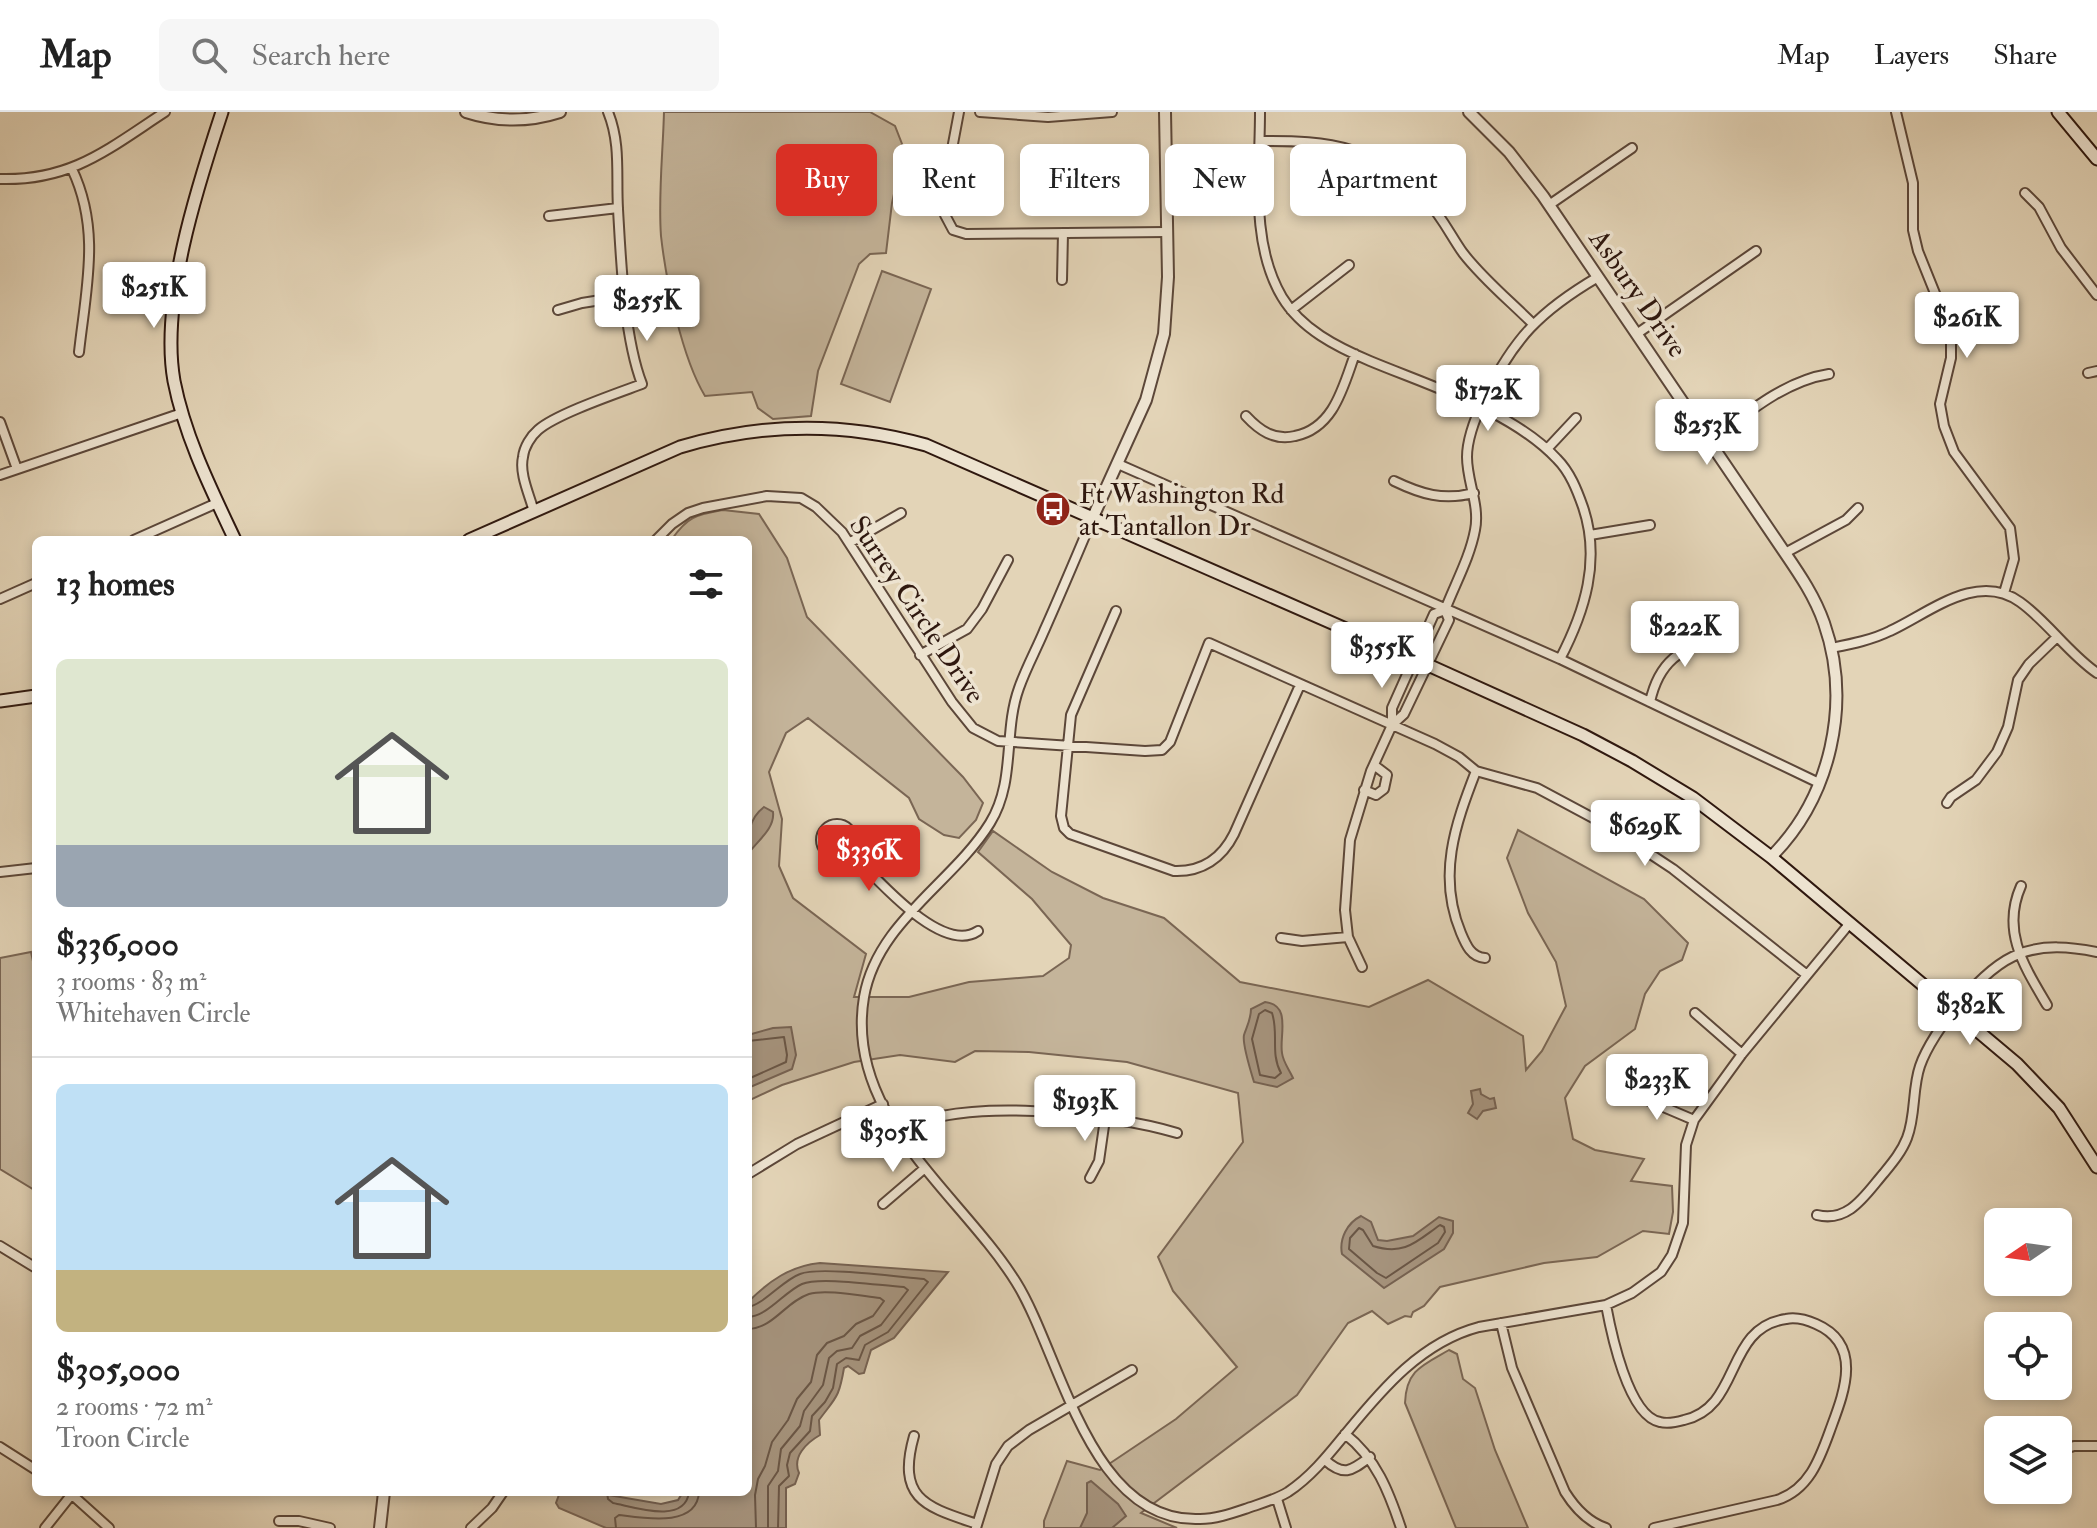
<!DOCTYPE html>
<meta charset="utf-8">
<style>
:root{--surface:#fff;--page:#f6f6f6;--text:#222;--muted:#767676;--line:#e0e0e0;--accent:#d93025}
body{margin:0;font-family:"IM FELL Double Pica",serif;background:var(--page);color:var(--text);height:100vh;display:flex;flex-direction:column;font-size:30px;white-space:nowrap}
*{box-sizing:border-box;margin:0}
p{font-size:26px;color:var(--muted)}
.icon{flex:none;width:44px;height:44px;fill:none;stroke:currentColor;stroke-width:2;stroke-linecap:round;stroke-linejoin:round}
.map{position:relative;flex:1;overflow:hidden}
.panel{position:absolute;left:32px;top:424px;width:720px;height:960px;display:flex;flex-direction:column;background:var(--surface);border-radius:12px;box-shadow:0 4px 12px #0003}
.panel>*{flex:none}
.top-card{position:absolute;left:776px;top:32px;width:760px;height:72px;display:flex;gap:16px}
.needle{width:52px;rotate:257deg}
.tools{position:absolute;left:1984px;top:1096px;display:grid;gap:16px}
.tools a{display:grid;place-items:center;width:88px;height:88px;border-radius:12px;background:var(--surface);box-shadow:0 4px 12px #0003;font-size:40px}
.price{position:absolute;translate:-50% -68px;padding:0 18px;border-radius:8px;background:#fff;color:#222;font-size:26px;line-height:52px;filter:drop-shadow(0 2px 4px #0008)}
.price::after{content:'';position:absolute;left:50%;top:48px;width:24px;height:18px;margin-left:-12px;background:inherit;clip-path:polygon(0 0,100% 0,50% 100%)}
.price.on{background:var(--accent);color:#fff}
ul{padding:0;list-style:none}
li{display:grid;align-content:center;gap:16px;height:424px;padding:0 24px}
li+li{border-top:2px solid var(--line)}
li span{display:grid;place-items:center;height:248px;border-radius:12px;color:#555}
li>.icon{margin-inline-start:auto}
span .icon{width:144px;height:144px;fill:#fffc;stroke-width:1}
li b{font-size:34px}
h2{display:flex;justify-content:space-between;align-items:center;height:96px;padding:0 24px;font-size:34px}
.pill{padding:0 28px;border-radius:12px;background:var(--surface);box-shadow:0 4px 12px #0003;font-size:28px;line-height:72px}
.pill.on{background:var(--accent);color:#fff}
header{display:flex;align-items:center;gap:48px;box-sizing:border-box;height:112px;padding:0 40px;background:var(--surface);border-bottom:2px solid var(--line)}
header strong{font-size:38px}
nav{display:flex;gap:44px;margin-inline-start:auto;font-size:28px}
.search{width:560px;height:72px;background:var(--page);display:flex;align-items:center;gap:20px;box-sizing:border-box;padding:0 28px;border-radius:12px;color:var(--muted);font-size:30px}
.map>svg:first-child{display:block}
</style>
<header>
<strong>Map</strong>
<div class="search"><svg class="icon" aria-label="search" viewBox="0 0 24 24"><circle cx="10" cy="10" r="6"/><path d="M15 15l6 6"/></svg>Search here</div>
<nav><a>Map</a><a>Layers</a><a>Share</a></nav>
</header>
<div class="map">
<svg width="2097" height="1416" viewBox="0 0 2097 1416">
<rect width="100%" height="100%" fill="#e3d4b7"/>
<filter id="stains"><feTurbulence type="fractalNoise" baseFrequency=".0025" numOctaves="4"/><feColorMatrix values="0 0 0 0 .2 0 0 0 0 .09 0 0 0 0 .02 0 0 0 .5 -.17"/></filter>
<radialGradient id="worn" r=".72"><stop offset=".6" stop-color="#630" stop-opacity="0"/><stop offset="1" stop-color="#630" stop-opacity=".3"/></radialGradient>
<path fill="#c4b49a" stroke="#7a6654" stroke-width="2" d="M664 0H870L895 14 904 37 892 91 886 141 870 142 859 152 818 259 811 304 773 307 758 296 752 280 705 284C682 246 666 169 661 124 658 84 663 40 664 0Z
M882 159 931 177 890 290 841 272Z
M723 398 759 402 787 446 807 505 963 665 983 691 976 708 959 726 944 723 919 707 909 686 808 606 786 621 769 660 782 707 779 754 793 786 866 842 854 885H909L969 870 1043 864 1069 846 1071 833 1032 787 978 740 993 719 1052 760 1103 786 1164 806 1240 870 1369 895 1428 868 1523 924 1526 958 1542 939 1566 894 1556 850 1528 801 1507 746 1518 718 1644 787 1688 831 1682 848 1660 859 1645 882 1635 917 1585 954 1565 986 1573 1027 1595 1038 1644 1047 1631 1069 1672 1074 1673 1100 1669 1122 1643 1119 1597 1145 1544 1151 1440 1175 1424 1194 1413 1200 1411 1205 1405 1204 1388 1212 1372 1199 1348 1211 1297 1283 1141 1401 1177 1416H1044V1409L1067 1349 1100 1358 1176 1307 1237 1255 1173 1179 1158 1145 1243 1030 1238 981 1127 950 1029 940 975 939 955 950 900 943 854 950 782 973 748 989V428L672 427C688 404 696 403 723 398Z
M31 840 36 863V1079L0 1057V846Z
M1449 1238 1457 1242 1463 1267 1475 1276 1495 1338 1528 1416H1456L1405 1291C1406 1258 1423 1253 1449 1238Z"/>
<path fill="#a6947e" stroke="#766252" stroke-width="2" d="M764 695 773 700C775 717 757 729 748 742 748 724 748 707 764 695Z
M1265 890C1292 893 1279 924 1282 941 1283 950 1289 957 1293 966L1277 975 1254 970C1251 960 1242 932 1244 923 1247 914 1251 907 1251 897Z
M791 915 796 943 792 957 748 976V923L773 916Z
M1480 977 1481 982 1490 987 1494 986 1496 996 1483 999 1477 1007 1468 1001 1473 992 1471 979Z
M1361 1104 1371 1110 1378 1128 1387 1129 1413 1124 1439 1105 1453 1109V1121L1444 1137 1384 1176 1342 1142C1339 1127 1347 1111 1361 1104Z
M820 1151 948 1160 894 1226 871 1238 864 1261 859 1262 848 1254 844 1256C839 1286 836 1285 819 1308L820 1323C806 1331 792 1345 799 1361L795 1372 786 1376V1416H606L559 1396 556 1391 560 1380H591L661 1392 678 1388 683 1380H748V1190C769 1169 790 1154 820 1151Z
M1091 1369 1118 1392 1126 1404 1112 1416H1080L1087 1401V1371Z"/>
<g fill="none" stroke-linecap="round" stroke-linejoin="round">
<path stroke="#6a5646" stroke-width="2" d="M1265 898 1272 901C1279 922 1270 941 1281 961L1275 966 1260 963 1252 927 1259 902Z
M748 929 784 925 787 943 786 950 748 967
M1440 1113 1444 1115 1445 1120 1438 1131 1386 1166 1377 1161 1349 1137 1350 1126 1359 1116 1363 1118 1373 1134C1405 1144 1417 1129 1440 1113Z
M748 1195C763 1193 783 1168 800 1162 819 1154 899 1165 924 1167L928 1170 888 1220 865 1233 859 1248 846 1246 837 1252 833 1276 825 1290 812 1304 810 1319 790 1341 787 1353 789 1364 779 1374 778 1416
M748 1205C768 1204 784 1180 802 1172 820 1164 882 1174 904 1175L908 1178 881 1213 860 1224 852 1236 837 1239 829 1246 823 1273 804 1299 800 1314 781 1337 778 1359 768 1374V1416
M748 1217C774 1216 785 1190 809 1182 826 1177 861 1184 880 1186L884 1189 873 1204 856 1212 844 1224 827 1231 817 1243 811 1270 797 1287 788 1308 772 1330 765 1354 758 1367 755 1383 756 1416
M607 1380 608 1387 613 1391C634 1395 685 1413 689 1380
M616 1416 615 1406 619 1403C644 1406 697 1416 699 1380"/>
<defs>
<path id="minor" d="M959 0 942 90 945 103 953 118 966 122 1166 120
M980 0 1048 5 1112 0
M1260 0C1260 60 1250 131 1282 185 1301 217 1337 235 1370 249 1430 274 1512 299 1557 347 1570 360 1577 378 1583 395 1601 448 1585 499 1560 547
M1896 0 1913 71V118L1918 139 1951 221V246L1940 292 1944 314 1954 340 2010 416 2014 447 2004 481
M1260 29C1328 28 1381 34 1428 90 1442 105 1451 124 1463 141 1483 167 1510 189 1533 212
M72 57C101 118 86 176 79 240
M0 67C72 69 108 37 165 0
M2025 81 2039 95 2061 136 2097 183
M1549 93 1632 36
M549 104 618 96
M1062 168 1063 121
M558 198 582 191 626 184
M1291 198 1349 153
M1638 221 1756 139
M2088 261 2097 259
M1246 304C1259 318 1274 329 1295 324 1334 316 1343 275 1355 242
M0 310 17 357
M1710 329C1746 302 1784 269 1829 262
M1547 337 1576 306
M1118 352 1560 547 1819 671
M0 363 182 301
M1394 369C1421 382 1443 389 1474 381
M534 400C530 384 519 362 523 345 524 335 531 324 538 318 556 302 618 281 642 272 624 225 621 149 618 97 616 63 621 32 608 0
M1093 405C1077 443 1061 481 1044 519 1036 538 1026 556 1019 576 1003 620 1016 669 990 711 953 771 877 810 864 885 844 1004 960 1081 1016 1170 1061 1242 1089 1412 1200 1407 1215 1407 1230 1402 1245 1397 1259 1392 1275 1388 1288 1380 1312 1364 1329 1342 1347 1320 1383 1276 1422 1230 1479 1215L1606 1193 1632 1181 1661 1160 1672 1143 1683 1111 1686 1033 1694 1008 1742 942 1850 811
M1590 423 1650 413
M134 428 217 391
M656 428 672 412 688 401 703 396 767 384 801 386 816 395 842 420 952 590 973 616 998 629 1145 639 1162 638 1170 630 1209 531 1435 632 1459 645 1476 659 1537 676 1608 714 1673 757 1807 863
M849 431 901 401
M1785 441 1846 408 1858 396
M0 487 36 471
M1445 498C1455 472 1470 445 1475 418 1480 393 1467 370 1467 345 1467 326 1476 304 1484 287 1514 226 1540 199 1598 165
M1116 499 1071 603 1061 704 1064 716 1070 722 1174 759C1202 760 1222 746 1234 722L1300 573
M1831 536C1851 532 1872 528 1890 519 1929 501 1977 459 2020 490 2048 510 2068 541 2097 561
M920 543 967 517 982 497 1008 448
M1650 590C1659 549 1680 537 1719 524
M1392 613V596L1434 502 1445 498
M1476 659C1455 713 1437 764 1461 821 1466 833 1471 845 1485 846
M1364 678 1376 683 1384 677 1387 663 1374 653
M1947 691 1951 685 1976 668 1997 640 2008 615 2018 568 2029 552 2057 525
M821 728a16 16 0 1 1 32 0a16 16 0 1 1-32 0Z
M849 739C874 763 941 844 978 819
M0 760 36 756
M2021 774C2001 819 2024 854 2047 893
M1281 826 1302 829 1348 825
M1362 855 1348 825 1345 798 1350 728 1371 659 1392 613 1404 602 1449 508 1445 498
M1695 901 1742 942
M1633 982 1694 1008
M897 1020C957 983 1111 1001 1177 1021
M748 1062 797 1032 883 992
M1090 1066 1099 1049 1105 1007
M883 1092 925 1056
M1817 1103C1849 1111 1865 1083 1884 1061 1893 1050 1902 1039 1907 1026 1916 1003 1912 977 1920 954 1932 919 1983 855 2019 842 2044 832 2071 835 2097 840
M0 1134 36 1156
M1606 1193C1611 1220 1628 1304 1660 1310 1667 1312 1677 1310 1684 1308 1742 1295 1724 1216 1786 1207 1796 1205 1807 1208 1816 1212 1862 1232 1845 1278 1832 1313 1821 1343 1811 1377 1777 1388L1654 1416
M1501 1211 1512 1256 1565 1380C1575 1396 1588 1410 1606 1416
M1345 1322C1376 1346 1389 1380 1401 1416
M914 1324C896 1388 927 1395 977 1412
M0 1335 36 1358
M2058 1339 2074 1334H2097
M1325 1348C1344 1365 1351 1359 1370 1345
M69 1380 109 1416
M1277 1387 1286 1416
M279 1409H299L330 1416
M45 1416 72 1382
M471 1416 492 1396 503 1380
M976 1416 996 1352 1008 1334 1029 1318 1132 1258"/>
<path id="tertiary" d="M466 0C497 10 529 10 560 0
M1469 0 1509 40 1543 84 1785 441C1800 463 1815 485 1824 511 1852 591 1831 685 1771 745
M1093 405 1146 288 1164 222 1168 165 1165 0
M380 1416 384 1380"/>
<path id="secondary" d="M222 0C197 76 160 190 174 269 185 325 211 377 235 428
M2058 0 2097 47
M469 428 680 335C761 311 845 310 926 333L1428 553 1583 623 1632 649 1693 686 1771 745 2017 952 2059 996 2097 1055
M0 589 36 584"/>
</defs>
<use href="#minor" stroke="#5c4739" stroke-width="12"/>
<use href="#tertiary" stroke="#5c4739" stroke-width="14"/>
<use href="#secondary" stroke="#2f180f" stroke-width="15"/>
<use href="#minor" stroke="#ede3d0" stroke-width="8"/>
<use href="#tertiary" stroke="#ede3d0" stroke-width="10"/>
<use href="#secondary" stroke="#ede3d0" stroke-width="11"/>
</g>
<defs>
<symbol id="bus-disc" viewBox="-11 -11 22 22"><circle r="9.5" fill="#8f2418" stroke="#ede3d0"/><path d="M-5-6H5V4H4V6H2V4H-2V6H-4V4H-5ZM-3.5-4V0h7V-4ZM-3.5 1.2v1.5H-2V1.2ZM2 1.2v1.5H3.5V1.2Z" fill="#fff"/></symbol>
</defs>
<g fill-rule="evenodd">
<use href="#bus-disc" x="1033" y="377" width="40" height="40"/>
</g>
<g text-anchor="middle" stroke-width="7" stroke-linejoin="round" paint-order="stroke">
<g font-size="28" fill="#2f180f" stroke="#ede3d0">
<text transform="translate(1639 181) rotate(55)" y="10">Asbury Drive</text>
<text transform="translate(918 497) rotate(56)" y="10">Surrey Circle Drive</text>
</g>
<g font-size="28" fill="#2f180f" stroke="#ede3d0" text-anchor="start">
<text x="1079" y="391">Ft Washington Rd<tspan x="1079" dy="32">at Tantallon Dr</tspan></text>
</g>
</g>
<rect width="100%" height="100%" filter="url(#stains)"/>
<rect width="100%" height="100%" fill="url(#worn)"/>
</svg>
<div class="tools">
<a><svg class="needle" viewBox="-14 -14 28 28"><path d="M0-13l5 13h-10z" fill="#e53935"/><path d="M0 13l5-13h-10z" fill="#767676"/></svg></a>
<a><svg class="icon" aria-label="locate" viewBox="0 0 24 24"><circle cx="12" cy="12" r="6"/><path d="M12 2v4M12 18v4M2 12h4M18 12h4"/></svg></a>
<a><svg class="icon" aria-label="layers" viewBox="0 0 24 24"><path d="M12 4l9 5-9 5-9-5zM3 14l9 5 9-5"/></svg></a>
</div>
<b class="price" style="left:154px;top:218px">$251K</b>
<b class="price" style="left:647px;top:231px">$255K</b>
<b class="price" style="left:1967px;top:248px">$261K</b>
<b class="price" style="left:1488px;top:321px">$172K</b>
<b class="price" style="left:1707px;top:355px">$253K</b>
<b class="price" style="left:1685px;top:557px">$222K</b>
<b class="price" style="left:1382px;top:578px">$355K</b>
<b class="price" style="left:1645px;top:756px">$629K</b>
<b class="price on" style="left:869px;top:781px">$336K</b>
<b class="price" style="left:1970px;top:935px">$382K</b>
<b class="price" style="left:1657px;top:1010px">$233K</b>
<b class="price" style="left:1085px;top:1031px">$193K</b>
<b class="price" style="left:893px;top:1062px">$305K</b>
<div class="top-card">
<a class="pill on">Buy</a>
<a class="pill">Rent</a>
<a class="pill">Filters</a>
<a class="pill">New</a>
<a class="pill">Apartment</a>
</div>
<section class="panel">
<h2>13 homes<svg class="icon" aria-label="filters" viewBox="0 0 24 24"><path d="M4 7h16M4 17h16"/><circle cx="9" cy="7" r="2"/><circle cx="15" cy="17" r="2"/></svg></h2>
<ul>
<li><span style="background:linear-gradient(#dfe7d0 75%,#9aa5b1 0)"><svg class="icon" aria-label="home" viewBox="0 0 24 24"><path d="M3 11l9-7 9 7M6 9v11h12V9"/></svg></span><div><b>$336,000</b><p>3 rooms · 83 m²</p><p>Whitehaven Circle</p></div></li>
<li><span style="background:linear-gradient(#bfe0f5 75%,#c2b280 0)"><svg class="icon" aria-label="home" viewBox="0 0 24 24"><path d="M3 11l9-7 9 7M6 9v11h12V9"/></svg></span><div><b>$305,000</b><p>2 rooms · 72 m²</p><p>Troon Circle</p></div></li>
</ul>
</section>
</div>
